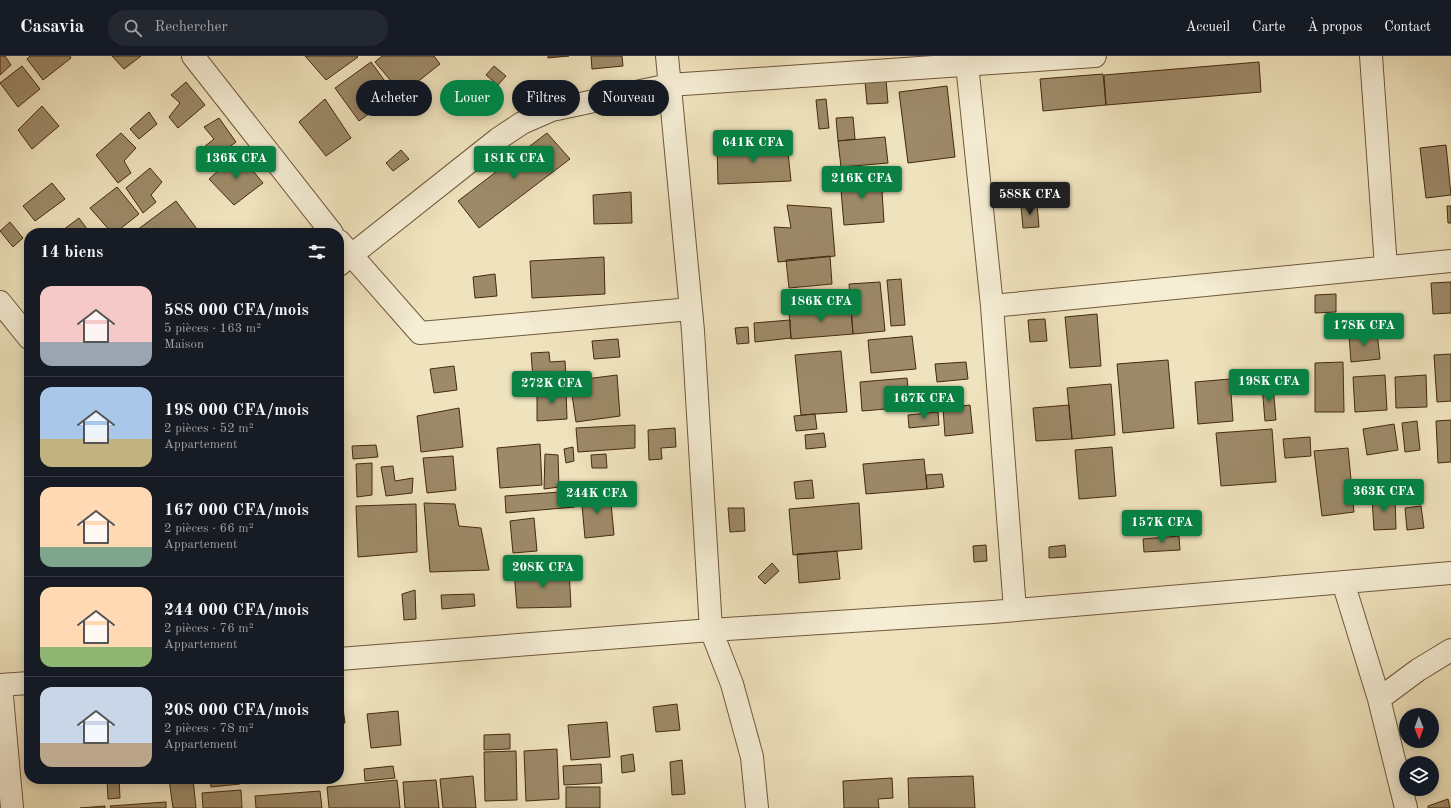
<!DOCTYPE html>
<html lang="fr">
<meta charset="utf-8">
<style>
:root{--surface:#171b24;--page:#242831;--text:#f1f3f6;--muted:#9ea1a6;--line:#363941;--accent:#0b8043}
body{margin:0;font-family:"Old Standard TT",serif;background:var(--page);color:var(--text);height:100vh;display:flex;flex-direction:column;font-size:15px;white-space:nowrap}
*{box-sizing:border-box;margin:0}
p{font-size:13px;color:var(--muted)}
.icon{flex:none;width:22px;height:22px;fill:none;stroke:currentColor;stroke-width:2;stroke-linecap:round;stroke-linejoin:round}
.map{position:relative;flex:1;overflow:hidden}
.panel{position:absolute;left:24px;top:172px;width:320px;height:556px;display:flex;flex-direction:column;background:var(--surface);border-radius:16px;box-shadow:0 2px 10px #0003}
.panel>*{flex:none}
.guide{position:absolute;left:356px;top:24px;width:380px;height:36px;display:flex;gap:8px}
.needle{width:26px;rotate:179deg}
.buttons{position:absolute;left:1399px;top:652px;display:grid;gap:8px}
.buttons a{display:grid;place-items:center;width:40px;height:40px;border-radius:50%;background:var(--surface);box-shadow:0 2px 10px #0003;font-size:20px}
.price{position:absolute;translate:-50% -34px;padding:0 9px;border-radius:4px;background:var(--accent);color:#fff;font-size:13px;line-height:26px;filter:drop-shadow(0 1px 2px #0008)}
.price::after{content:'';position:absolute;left:50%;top:24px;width:12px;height:9px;margin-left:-6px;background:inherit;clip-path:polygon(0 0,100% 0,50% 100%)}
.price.on{background:#222;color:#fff}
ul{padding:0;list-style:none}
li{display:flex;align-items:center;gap:12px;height:100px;padding:0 16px}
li+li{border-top:1px solid var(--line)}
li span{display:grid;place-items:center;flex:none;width:112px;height:80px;border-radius:12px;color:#555}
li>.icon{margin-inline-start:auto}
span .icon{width:48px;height:48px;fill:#fffc;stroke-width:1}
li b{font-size:17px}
h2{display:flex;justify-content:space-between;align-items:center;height:48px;padding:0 16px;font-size:17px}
.tag{padding:0 14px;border-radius:18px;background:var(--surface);box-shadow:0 2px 10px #0003;font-size:14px;line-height:36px}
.tag.on{background:var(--accent);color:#fff}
header{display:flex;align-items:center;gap:24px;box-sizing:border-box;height:56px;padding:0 20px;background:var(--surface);border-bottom:1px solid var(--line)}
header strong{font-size:19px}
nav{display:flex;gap:22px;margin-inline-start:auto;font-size:14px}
.search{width:280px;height:36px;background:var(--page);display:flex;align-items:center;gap:10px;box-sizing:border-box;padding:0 14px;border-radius:22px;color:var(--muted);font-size:15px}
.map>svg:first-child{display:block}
</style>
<header>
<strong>Casavia</strong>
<div class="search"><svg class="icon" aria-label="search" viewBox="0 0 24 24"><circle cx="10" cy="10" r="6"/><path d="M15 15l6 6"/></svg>Rechercher</div>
<nav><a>Accueil</a><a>Carte</a><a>À propos</a><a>Contact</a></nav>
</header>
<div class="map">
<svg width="1451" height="752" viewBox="0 0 1451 752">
<rect width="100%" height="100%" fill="#efe3bd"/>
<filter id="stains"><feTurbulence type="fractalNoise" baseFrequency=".005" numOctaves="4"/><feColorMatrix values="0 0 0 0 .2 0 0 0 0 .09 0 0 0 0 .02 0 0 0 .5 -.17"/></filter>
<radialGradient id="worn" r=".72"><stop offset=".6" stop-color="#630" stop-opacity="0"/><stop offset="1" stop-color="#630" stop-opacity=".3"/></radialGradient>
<path fill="#9d8a69" stroke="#452a0e" d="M0 0H5L11 9 0 19Z
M30 0H70L71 2 43 24 27 3Z
M112 0H141L124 13Z
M305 0H357L358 1 326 24Z
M382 0H434L440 8 402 38 375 6Z
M548 0H569L548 2Z
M591 0H622L623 10 592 13Z
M371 6 395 39 359 65 335 32Z
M1259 6 1261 36 1106 49 1104 19Z
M22 10 40 33 18 51 0 27Z
M494 10 506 20 498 29 486 19Z
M1103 18 1106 49 1043 55 1040 23Z
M886 23 888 47 867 48 865 25Z
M186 26 205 49 178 72 169 61 180 47 171 39Z
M947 30 955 101 908 107 899 36Z
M325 43 351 82 326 100 299 66Z
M826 43 829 72 819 73 816 44Z
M42 50 59 70 32 93 18 74Z
M149 56 157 68 139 83 130 73Z
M853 61 855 83 838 85 836 62Z
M219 62 236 86 210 106 199 95 214 83 204 71Z
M121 77 136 92 124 105 131 117 118 127 96 99Z
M547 77 570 103 479 172 458 145Z
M885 81 888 107 841 111 838 85Z
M787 87 791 125 718 128 717 91Z
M1446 89 1451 139 1426 142 1420 92Z
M401 94 409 103 393 115 386 107Z
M238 97 263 127 234 149 209 123Z
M150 112 162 126 151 139 156 146 143 157 126 132Z
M895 119 896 134 882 136 881 120Z
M881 120 884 166 844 169 840 123Z
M52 127 65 143 35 165 23 150Z
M117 131 139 158 115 177H112L90 152Z
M631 136 632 167 594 168 593 139Z
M176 145 200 177H133Z
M1037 148 1039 171 1023 172 1021 150Z
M787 149 831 152 835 200 778 206 774 171 791 172Z
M1447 150H1451V167H1448Z
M79 162 90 177H59Z
M10 166 23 182 13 191 0 175Z
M830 200 832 228 789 232 786 204Z
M604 201 605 238 532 242 530 205Z
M495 218 497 240 475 242 473 221Z
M901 223 905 269 891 270 887 224Z
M880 226 885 275 853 278 849 228Z
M1451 226V257L1433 258 1431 227Z
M1336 238V256L1315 257V239Z
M851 251 853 278 791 283 789 256Z
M1097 258 1101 310 1070 312 1065 261Z
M1045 263 1047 285 1030 286 1028 264Z
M790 264 791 282 755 286 754 267Z
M748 271 749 287 737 288 735 272Z
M1377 276 1380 303 1351 306 1349 279Z
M912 280 916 313 871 317 868 284Z
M618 283 620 301 594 303 592 285Z
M841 295 847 356 801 359 795 299Z
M549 296 550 306 565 305 566 321 533 323 531 297Z
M1451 298V345L1437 346 1434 299Z
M1168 304 1174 372 1123 377 1117 308Z
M966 306 968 323 937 326 935 308Z
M1343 306 1344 356H1315V307Z
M454 310 457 334 434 337 430 313Z
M617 319 620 360 576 366 570 325Z
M1385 319 1387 354 1355 356 1353 321Z
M1426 319 1427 351 1396 352 1395 321Z
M907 322 910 351 862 355 860 326Z
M1230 323 1233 365 1198 368 1195 326Z
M1111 328 1115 379 1072 383 1067 332Z
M1273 329 1276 364 1265 365 1262 330Z
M537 333H566L567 363 537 365Z
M970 349 973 377 945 380 943 352Z
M1069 349 1072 383 1036 385 1033 352Z
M459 352 463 391 421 396 417 360Z
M938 356 939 369 909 372 908 359Z
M815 358 817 373 796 375 794 360Z
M1451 364V406L1438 407 1436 365Z
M1417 365 1420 394 1405 396 1402 367Z
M1394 368 1398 394 1367 399 1363 373Z
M635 369V392L578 396 576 372Z
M675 372 676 391 661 392 662 403 649 404 648 374Z
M1272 373 1276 426 1221 430 1216 377Z
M824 377 826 391 806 393 805 379Z
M1310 381 1311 400 1285 402 1283 383Z
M540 388 542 429 500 432 497 392Z
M376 389 378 401 353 403 352 390Z
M573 391 574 405 566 407 564 393Z
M1112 391 1116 440 1079 443 1075 394Z
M1348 392 1354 456 1322 460 1314 395Z
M545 398 558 399 559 431 544 433Z
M606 398 607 412H592L591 399Z
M453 400 456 434 427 437 423 402Z
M924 403 927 433 866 438 863 408Z
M372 407V439L357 441 356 408Z
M393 410 395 425 413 422 412 437 386 440 381 411Z
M942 418 944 431 927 433 926 419Z
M812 424 814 442 796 443 794 426Z
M574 435 575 451 506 457 505 440Z
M610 436 614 479 585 482 581 438Z
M1395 441 1396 473 1374 474 1372 442Z
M424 447 455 448 459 470 481 472 489 514 430 516Z
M859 447 862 493 793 499 789 453Z
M416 448 417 496 358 501 356 450Z
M1421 450 1424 472 1407 474 1405 452Z
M728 452H744L745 475 730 476Z
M534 462 537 495 513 497 510 465Z
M1179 480 1180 494 1144 496 1143 483Z
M986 489 987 505 974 506 973 490Z
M1065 489 1066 501 1049 502V491Z
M837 495 840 523 799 527 797 498Z
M772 507 779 515 765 528 758 521Z
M569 514 571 551 517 552 514 515Z
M415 534 416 563 404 564 402 538Z
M474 538 475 550 442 553 441 539Z
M339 638H341L345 667 339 668Z
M677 648 680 674 656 676 653 651Z
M398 655 401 689 371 692 367 658Z
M607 666 610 701 571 704 568 669Z
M510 678V693L484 694V679Z
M557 693 559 743 526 745 524 695Z
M516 695 517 744 485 745 484 696Z
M633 698 635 715 622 717 621 700Z
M682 704 685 738 672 739 670 706Z
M601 708 602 727 564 729 563 710Z
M393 710 395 722 365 725 364 713Z
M473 720 476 752H443L440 723Z
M973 720 975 752H909L908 722Z
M892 722 893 742 878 743 879 752H844L843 725Z
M107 723H119L120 742 108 743Z
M169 723H193L196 752H173Z
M210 723H240V728L211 731Z
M397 724 400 752H329L327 731Z
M436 724 439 752H405L403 726Z
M566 731H600V752H566Z
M241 734 242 752H203L202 737Z
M320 735 322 752H256L255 740Z
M1448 743 1450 752H1428V750Z
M166 746V752H111L110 750Z
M105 750V752H80Z"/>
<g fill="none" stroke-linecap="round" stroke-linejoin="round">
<defs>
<path id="street" d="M193 0 332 177
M667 0 693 275 711 574 732 628 752 701 757 752
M1371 0 1386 211
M967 8 992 250 1015 554
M339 185 420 277 691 253
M339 209 498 83 522 67 552 54 669 29 1095 0
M0 246 29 282
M992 250 1451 205
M1343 526 1379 643 1406 752
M339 603 711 574 993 556 1451 517
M0 629 29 627
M1 629 12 752
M1379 643 1418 614 1451 594"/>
</defs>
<use href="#street" stroke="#70583a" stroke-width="24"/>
<use href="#street" stroke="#f5edd4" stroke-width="22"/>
</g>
<rect width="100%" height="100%" filter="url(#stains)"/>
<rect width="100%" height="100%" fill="url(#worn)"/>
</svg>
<div class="buttons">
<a><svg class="needle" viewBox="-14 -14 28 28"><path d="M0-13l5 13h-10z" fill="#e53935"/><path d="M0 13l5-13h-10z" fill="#9ea1a6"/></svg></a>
<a><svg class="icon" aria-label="layers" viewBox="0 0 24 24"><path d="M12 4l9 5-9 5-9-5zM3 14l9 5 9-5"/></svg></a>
</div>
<b class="price" style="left:753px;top:108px">641K CFA</b>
<b class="price" style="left:236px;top:124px">136K CFA</b>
<b class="price" style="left:514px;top:124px">181K CFA</b>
<b class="price" style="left:862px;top:144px">216K CFA</b>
<b class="price on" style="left:1030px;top:160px">588K CFA</b>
<b class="price" style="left:821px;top:267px">186K CFA</b>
<b class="price" style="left:1364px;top:291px">178K CFA</b>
<b class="price" style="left:1269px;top:347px">198K CFA</b>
<b class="price" style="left:552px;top:349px">272K CFA</b>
<b class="price" style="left:924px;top:364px">167K CFA</b>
<b class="price" style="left:1384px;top:457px">363K CFA</b>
<b class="price" style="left:597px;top:459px">244K CFA</b>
<b class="price" style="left:1162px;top:488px">157K CFA</b>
<b class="price" style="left:543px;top:533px">208K CFA</b>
<div class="guide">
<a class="tag">Acheter</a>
<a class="tag on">Louer</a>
<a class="tag">Filtres</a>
<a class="tag">Nouveau</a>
</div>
<section class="panel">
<h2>14 biens<svg class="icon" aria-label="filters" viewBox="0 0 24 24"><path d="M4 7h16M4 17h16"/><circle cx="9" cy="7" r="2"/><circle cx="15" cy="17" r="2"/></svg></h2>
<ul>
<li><span style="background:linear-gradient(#f6c9c9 70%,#9aa5b1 0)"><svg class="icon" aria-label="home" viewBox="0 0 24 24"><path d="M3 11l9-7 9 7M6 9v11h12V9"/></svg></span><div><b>588 000 CFA/mois</b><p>5 pièces · 163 m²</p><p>Maison</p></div></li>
<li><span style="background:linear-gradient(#a9c7e8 65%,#c2b280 0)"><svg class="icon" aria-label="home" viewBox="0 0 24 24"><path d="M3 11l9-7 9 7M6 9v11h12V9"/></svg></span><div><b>198 000 CFA/mois</b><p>2 pièces · 52 m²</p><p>Appartement</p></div></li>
<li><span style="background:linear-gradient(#ffd9b3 75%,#7fa58c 0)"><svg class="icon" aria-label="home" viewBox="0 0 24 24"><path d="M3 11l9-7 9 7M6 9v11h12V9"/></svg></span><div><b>167 000 CFA/mois</b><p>2 pièces · 66 m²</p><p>Appartement</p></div></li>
<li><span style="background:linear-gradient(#ffd9b3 75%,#8fb573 0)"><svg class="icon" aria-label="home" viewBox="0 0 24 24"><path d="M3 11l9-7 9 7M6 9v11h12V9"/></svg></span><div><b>244 000 CFA/mois</b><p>2 pièces · 76 m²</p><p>Appartement</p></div></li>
<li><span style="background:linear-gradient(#c9d6e8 70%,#b9a48a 0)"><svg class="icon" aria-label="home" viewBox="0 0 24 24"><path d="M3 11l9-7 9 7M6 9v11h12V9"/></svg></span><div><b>208 000 CFA/mois</b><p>2 pièces · 78 m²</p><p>Appartement</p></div></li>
</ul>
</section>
</div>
